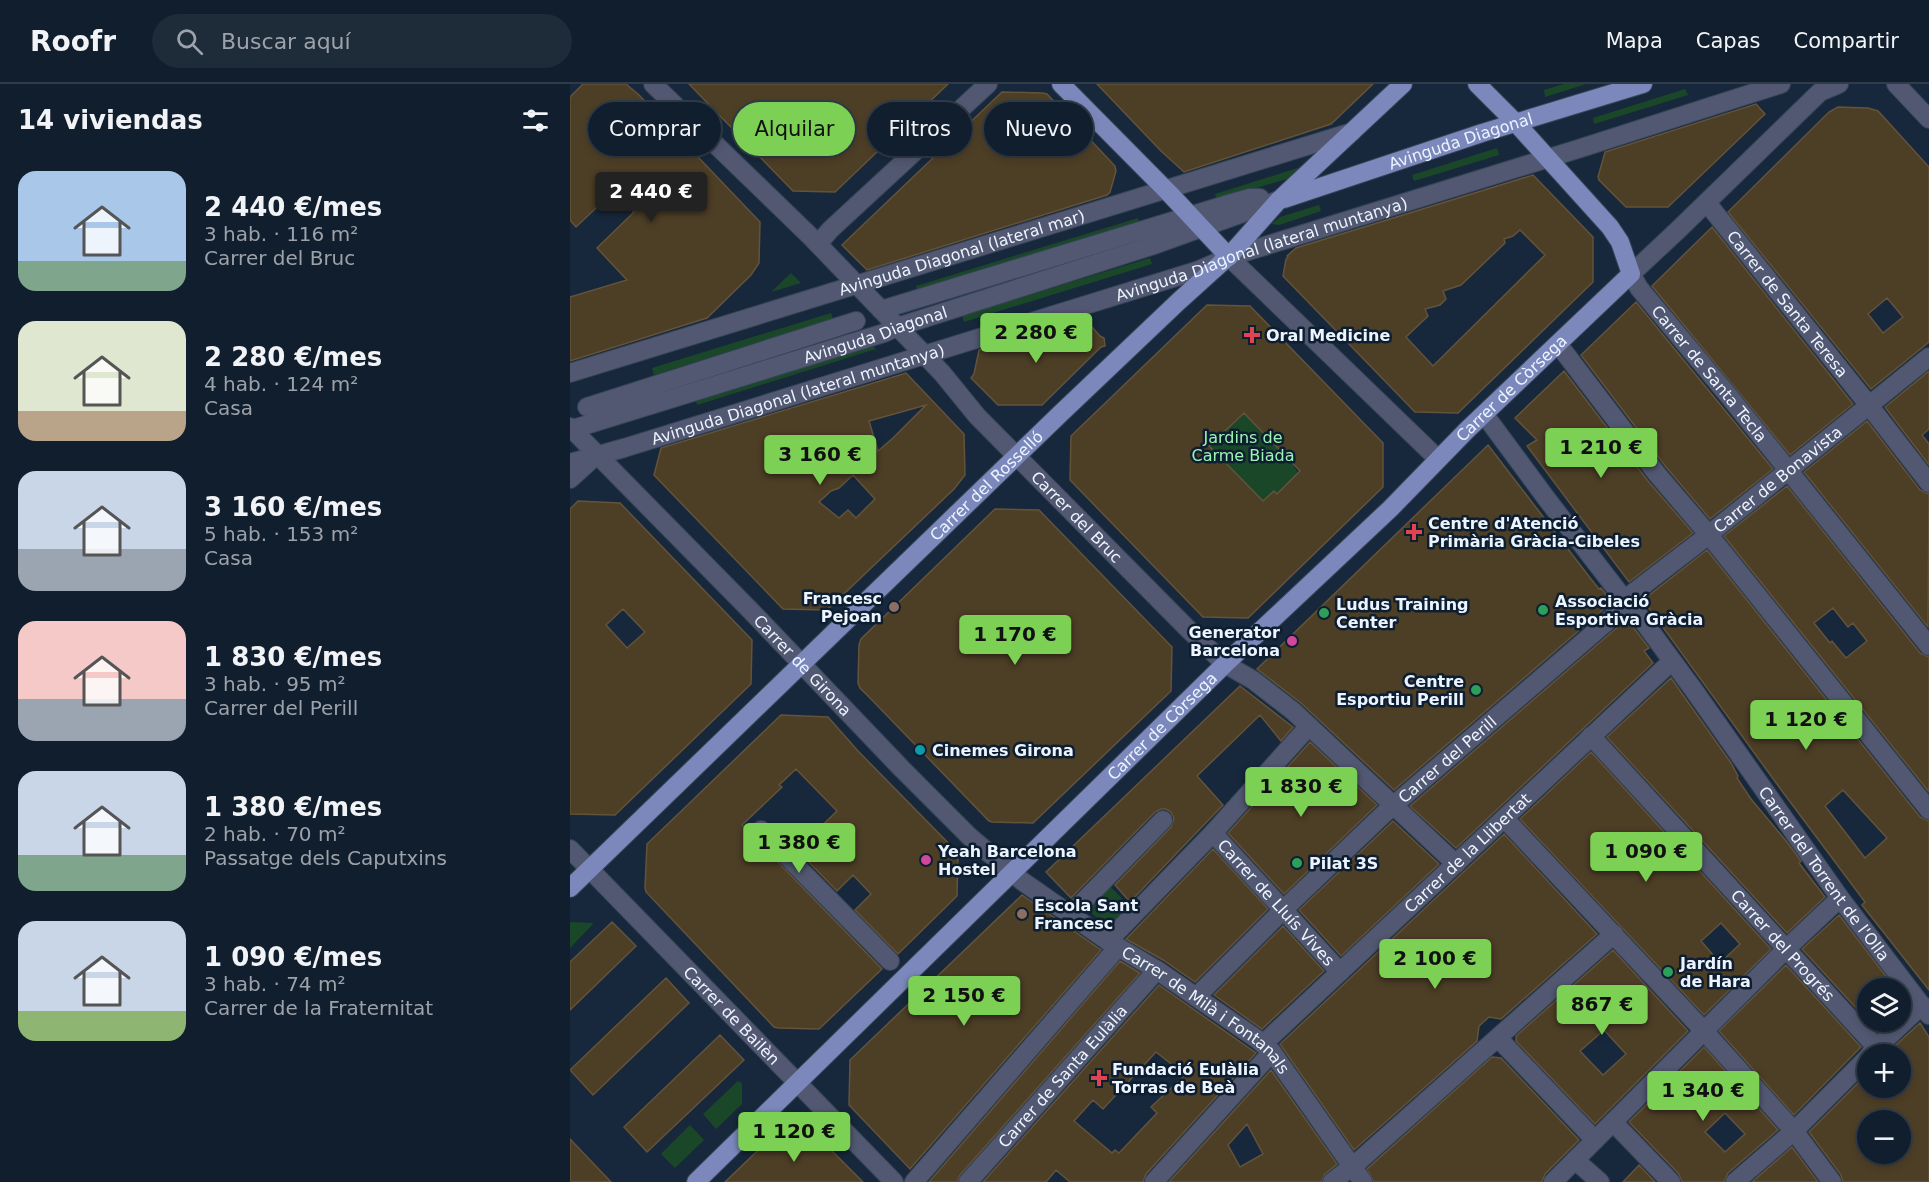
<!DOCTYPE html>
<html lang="es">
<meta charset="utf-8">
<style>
:root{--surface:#111e2d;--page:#1e2b39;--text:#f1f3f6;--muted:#9ca2aa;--line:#303c49;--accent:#7cd155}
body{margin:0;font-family:"DejaVu Sans",sans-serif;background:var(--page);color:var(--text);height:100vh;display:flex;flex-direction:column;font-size:22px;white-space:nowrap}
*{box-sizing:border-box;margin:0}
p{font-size:20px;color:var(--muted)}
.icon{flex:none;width:33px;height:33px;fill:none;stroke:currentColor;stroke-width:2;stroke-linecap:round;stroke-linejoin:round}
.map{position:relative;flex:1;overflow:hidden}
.side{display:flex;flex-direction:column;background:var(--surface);width:570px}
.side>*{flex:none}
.banner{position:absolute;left:18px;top:18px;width:570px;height:54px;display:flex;gap:12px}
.fabs{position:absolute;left:1287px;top:894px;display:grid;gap:12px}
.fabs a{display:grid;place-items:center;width:54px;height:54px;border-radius:50%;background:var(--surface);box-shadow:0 3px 9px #0003,0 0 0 2px var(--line);font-size:30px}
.price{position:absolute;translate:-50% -51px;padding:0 14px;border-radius:6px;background:var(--accent);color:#111;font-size:20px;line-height:39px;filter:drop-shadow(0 2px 3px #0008)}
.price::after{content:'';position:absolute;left:50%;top:36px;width:18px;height:14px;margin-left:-9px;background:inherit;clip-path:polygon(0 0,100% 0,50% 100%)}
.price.on{background:#222;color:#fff}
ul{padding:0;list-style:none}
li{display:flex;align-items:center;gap:18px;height:150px;padding:0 18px}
li span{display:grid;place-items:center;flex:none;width:168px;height:120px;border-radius:18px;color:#555}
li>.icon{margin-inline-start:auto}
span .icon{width:72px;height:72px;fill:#fffc;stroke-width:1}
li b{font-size:26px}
h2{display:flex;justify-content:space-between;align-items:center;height:72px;padding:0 18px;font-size:26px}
.tag{padding:0 21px;border-radius:27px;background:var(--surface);box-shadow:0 3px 9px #0003,0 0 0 2px var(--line);font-size:21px;line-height:54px}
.tag.on{background:var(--accent);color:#111}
header{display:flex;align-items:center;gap:36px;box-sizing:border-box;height:84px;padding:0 30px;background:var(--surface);border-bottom:2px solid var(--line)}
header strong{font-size:28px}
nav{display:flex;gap:33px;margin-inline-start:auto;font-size:21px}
.search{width:420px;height:54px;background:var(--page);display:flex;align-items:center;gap:15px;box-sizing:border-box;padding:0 21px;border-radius:33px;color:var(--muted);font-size:22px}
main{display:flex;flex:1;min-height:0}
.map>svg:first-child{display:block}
</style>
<header>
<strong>Roofr</strong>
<div class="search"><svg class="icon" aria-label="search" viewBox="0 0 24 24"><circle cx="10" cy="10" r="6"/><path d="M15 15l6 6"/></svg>Buscar aquí</div>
<nav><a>Mapa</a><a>Capas</a><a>Compartir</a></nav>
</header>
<main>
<section class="side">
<h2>14 viviendas<svg class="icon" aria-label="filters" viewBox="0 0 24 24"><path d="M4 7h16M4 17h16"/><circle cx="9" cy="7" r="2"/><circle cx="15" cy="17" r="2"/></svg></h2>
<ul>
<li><span style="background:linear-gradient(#a9c7e8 75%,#7fa58c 0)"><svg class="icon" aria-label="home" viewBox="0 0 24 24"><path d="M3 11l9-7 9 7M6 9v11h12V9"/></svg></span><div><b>2 440 €/mes</b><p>3 hab. · 116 m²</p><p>Carrer del Bruc</p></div></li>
<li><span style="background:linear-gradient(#dfe7d0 75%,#b9a48a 0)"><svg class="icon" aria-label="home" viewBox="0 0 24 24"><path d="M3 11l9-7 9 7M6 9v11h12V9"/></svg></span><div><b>2 280 €/mes</b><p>4 hab. · 124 m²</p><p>Casa</p></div></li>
<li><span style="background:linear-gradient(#c9d6e8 65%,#9aa5b1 0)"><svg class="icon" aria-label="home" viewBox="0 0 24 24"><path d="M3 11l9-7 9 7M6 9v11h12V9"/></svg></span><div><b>3 160 €/mes</b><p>5 hab. · 153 m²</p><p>Casa</p></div></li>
<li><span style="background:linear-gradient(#f6c9c9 65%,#9aa5b1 0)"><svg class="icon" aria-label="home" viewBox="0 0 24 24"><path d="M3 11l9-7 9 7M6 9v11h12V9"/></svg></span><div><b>1 830 €/mes</b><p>3 hab. · 95 m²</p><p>Carrer del Perill</p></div></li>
<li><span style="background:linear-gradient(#c9d6e8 70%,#7fa58c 0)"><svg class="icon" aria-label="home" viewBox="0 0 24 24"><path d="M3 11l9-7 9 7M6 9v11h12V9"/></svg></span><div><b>1 380 €/mes</b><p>2 hab. · 70 m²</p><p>Passatge dels Caputxins</p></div></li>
<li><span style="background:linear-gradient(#c9d6e8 75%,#8fb573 0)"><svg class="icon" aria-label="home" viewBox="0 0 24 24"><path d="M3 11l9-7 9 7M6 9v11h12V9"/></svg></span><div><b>1 090 €/mes</b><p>3 hab. · 74 m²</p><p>Carrer de la Fraternitat</p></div></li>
</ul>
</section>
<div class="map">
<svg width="1359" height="1098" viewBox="0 0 1359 1098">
<rect width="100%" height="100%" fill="#17283c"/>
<path fill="#1b4729" d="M994 0H1016L975 13 974 6Z
M1115 5 1118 11 1024 40 1023 34Z
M927 64 929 71 844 97 842 91Z
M734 82 723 93 647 116 645 110Z
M749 121 751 127 709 141 701 140 710 133Z
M568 134 570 141 348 209 346 202Z
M580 174 582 180 394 238 392 231Z
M221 189 231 199 201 208Z
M261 229 263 235 84 291 82 284Z
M301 260 306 265 127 321 125 314Z
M674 329 720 376 728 389 707 410 704 407 693 417 639 362Z
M536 798 563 826 543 846 512 822Z
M0 838 22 839 23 840 0 864Z
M168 997 172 999V1020L146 1045 133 1030Z
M120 1041 134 1056 105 1084 91 1070Z"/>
<path fill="#4d3e26" stroke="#63533a" stroke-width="1.5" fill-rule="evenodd" d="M13 0H56L69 11 190 138 189 179 181 191 137 234 0 277V213L57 196 27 164 64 128 44 107 6 143 0 136V13Z
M119 0H378L265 108 223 107Z
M527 0H803L761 40 614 88 591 67Z
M432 8 473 9 477 10 545 82 546 87 540 108 537 111 297 186 272 161Z
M1186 20 1195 30 1098 123H1056L1029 96 1028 93 1035 68Z
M1268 23 1298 24 1308 27 1359 83V258L1301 305 1158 128 1259 28ZM1317 214 1333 233 1313 249 1298 230Z
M963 91 1023 153V198L888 329 845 328 713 192 716 175 718 173 717 172 726 164ZM950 146 975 171 863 282 836 253 858 232 855 225 870 221 876 215 873 207 891 201 935 159 934 155 943 152Z
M1142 143 1283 320 1220 371 1082 202Z
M1066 218 1203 385 1140 435 1096 383 1011 271Z
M637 221 680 222 813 359V403L678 534 633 533 500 396 501 352ZM674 329 730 387 707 410 704 407 693 417 639 362Z
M514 234 530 252 534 254 535 262 531 263 472 321H428L401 294 404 290 409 266 440 256 450 259 449 254Z
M994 287 1078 397 1123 449 1059 498 957 362 967 356 945 334Z
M1359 287V345L1352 351 1359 360V381L1315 323Z
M336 289 394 350 395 391 384 405 257 526 213 525 84 391 91 364ZM356 321 323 354 308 367 299 337ZM283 391 305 415 286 434 278 426 269 434 249 418 261 407 269 404Z
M1297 337 1350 406 1359 410 1358 543 1234 388Z
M918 361 1021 495 1029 505 1031 504 1042 518 824 706 731 619 687 585Z
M1217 402 1350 569 1359 573V708L1154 452ZM1263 524 1278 543 1283 539 1297 557 1276 574 1262 557 1260 559 1244 539Z
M8 417 50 419 182 556 181 600 45 731 0 730V425ZM53 525 75 548 57 564 36 541Z
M425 425 469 426 602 563 601 607 463 739 422 738 419 737 300 614 290 604 288 599 289 561 291 555Z
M1137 466 1350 733 1359 737V906L1292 821 1295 818 1212 707 1073 516ZM1273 706 1317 754 1295 774 1255 722Z
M1057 535 1079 564 1074 567 1083 579 886 764 840 722Z
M1101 594 1161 679 1168 692 1167 694 1181 715 1217 758 1231 777 1229 779 1255 813 1217 849 1037 653Z
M670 602 723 643 711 657 690 631 627 692 653 721 560 818 545 801 601 743 604 734 601 728 596 725H591L585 728 501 814 476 788Z
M211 631 258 633 288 667 387 768 388 771 387 812 328 870 285 826 301 810 283 791 267 807 227 766 267 727 226 685 209 701 212 703 172 741 312 885 249 945 208 944 204 943 76 808 75 804 77 760Z
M740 658 807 721 714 810 658 749Z
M1021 668 1201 865 1134 931 950 735ZM1151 839 1170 860 1150 879 1131 857Z
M823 737 869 780 771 872 729 826Z
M934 750 1027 850 931 935 919 933 909 942 907 957 784 1066 710 960Z
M643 765 698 825 625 898 593 876 556 855Z
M452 811 531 866 340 1085 279 1021 280 976Z
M1269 831 1325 904H1298V937L1232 865Z
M42 838 66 862 0 926V878Z
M713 842 754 887 692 945 644 911Z
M1043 866 1118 947 1025 1040 946 957V952ZM1034 946 1056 970 1033 991 1010 967Z
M550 877 570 889 390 1091 387 1098H359Z
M1216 881 1291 963 1224 1031 1149 947Z
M96 894 119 919 23 1011 0 986Z
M589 901 686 969 576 1090 573 1098H500L486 1086 476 1098H413ZM586 968 615 991 581 1023 587 1029 549 1069 545 1066 542 1069 504 1037 523 1016 533 1025Z
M1298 938H1318L1307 948Z
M1350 939 1359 953V1098H1273L1271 1091 1239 1048 1298 989V1004H1330V970H1316ZM1298 1036H1330V1070H1298Z
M150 951 174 976 77 1068 54 1043Z
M1134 963 1208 1046 1158 1089 1154 1098H1112L1109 1090 1059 1038ZM1155 1029 1175 1050 1155 1068 1135 1048Z
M922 973 931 974 1009 1056 975 1090 972 1098H804L797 1085Z
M701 986 767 1080 755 1090 751 1098H599ZM677 1040 693 1070 670 1083 658 1061Z
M204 1051 247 1052 293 1098H155Z
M0 1055 41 1098H0Z
M1222 1063 1248 1098H1182Z
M1069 1081 1085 1098H1053Z"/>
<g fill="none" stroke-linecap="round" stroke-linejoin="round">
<defs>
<g id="minor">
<path id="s1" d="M83 0 239 151 372 289 407 332 618 545 655 580 683 596 723 627 886 780"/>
<path id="s2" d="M1269 0 1250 8 1108 146 1061 190 1069 204 1158 311 1359 562"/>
<path d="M1326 0 1359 35"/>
<path id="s3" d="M1137 119 1294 315 1359 399"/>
<path d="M248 160 260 146 418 0"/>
<path d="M659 173 868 375"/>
<path d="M311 226 655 121 680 114H690"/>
<path d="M988 260 1087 390 1139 451 1359 726"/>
<path id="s4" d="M0 289 782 48"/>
<path d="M17 323 286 237"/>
<path id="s5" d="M914 330 976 414 1057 519 1067 529 1123 605 1270 814 1359 931"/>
<path id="s6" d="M0 343 180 526 332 685 400 753 452 797 538 857 587 886 626 913 687 955 702 968 793 1098"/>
<path id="s7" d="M0 346 314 249 327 243 581 162 709 116"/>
<path id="s8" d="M0 379 54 364 629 186 659 173 1008 65 1211 0"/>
<path d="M0 395 23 374"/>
<path id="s9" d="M1021 652 1307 964"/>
<path d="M935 735 1134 947 1224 1047 1262 1098"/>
<path d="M191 746 320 877"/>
<path id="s10" d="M643 749 770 888"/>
<path id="s11" d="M0 765 324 1098"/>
<path d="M500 831 593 736"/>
<path d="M538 857 643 749 739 642"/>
<path id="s12" d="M626 913 713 826 818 726 1054 523 1063 509 1132 456 1359 273"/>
<path d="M928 954 1025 1056"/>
<path id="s13" d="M693 960 1102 577"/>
<path d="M1300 970 1352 921"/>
<path d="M1043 1038 1101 1098"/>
<path d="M1005 1076 1030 1098"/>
<path d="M344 1098 548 863"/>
<path id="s14" d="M398 1098 587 886"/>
<path d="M584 1098 702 968"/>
<path d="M762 1098 789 1077 1044 850"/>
<path d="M983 1098 1216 865 1270 814"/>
<path d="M1165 1098 1224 1047 1298 973"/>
</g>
<g id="major">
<path d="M491 0 599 109 659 173"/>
<path id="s15" d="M714 115 912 49 1073 0"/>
<path id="s16" d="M0 804 489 331 609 217 661 170 709 116 833 0"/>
<path id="s17" d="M126 1098 655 580 820 425 897 346 1061 190 1050 158 1040 143 946 39 907 0"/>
</g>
</defs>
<use href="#minor" stroke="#354557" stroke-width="20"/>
<use href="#major" stroke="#354557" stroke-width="20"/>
<use href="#minor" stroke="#525871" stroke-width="18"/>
<use href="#major" stroke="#7c88bc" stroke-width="18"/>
</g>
<g fill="#e0444e" stroke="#0e1e31" stroke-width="2">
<path d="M679 242h6v6h6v6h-6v6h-6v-6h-6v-6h6z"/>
<path d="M841 439h6v6h6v6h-6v6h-6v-6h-6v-6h6z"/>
<path d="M526 985h6v6h6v6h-6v6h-6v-6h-6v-6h6z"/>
</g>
<g fill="#8d6e63" stroke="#0e1e31" stroke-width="2">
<circle cx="324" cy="523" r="6"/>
<circle cx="452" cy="830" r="6"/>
</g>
<g fill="#2e9e5b" stroke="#0e1e31" stroke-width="2">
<circle cx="973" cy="526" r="6"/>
<circle cx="754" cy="529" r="6"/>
<circle cx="906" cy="606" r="6"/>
<circle cx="727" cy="779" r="6"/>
<circle cx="1098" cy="888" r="6"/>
</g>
<g fill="#d1479c" stroke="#0e1e31" stroke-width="2">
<circle cx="722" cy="557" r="6"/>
<circle cx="356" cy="776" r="6"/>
</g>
<circle fill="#0f9aa8" stroke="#0e1e31" stroke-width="2" cx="350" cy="666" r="6"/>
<g text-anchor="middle" stroke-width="5" stroke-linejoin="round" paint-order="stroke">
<g font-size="16" fill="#ebf4ff" stroke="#0e1e31">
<text dy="6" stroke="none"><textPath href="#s15" startOffset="186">Avinguda Diagonal</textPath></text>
<text dy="6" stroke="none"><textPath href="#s8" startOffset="724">Avinguda Diagonal (lateral muntanya)</textPath></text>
<text dy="6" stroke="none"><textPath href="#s4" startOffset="410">Avinguda Diagonal (lateral mar)</textPath></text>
<text dy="6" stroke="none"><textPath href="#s3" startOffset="129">Carrer de Santa Teresa</textPath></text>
<text dy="6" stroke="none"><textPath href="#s7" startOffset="320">Avinguda Diagonal</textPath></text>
<text dy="6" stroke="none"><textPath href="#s2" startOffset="410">Carrer de Santa Tecla</textPath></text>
<text dy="6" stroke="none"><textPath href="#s17" startOffset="1138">Carrer de Còrsega</textPath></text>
<text dy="6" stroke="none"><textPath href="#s8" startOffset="238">Avinguda Diagonal (lateral muntanya)</textPath></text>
<text dy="6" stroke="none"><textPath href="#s12" startOffset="780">Carrer de Bonavista</textPath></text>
<text dy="6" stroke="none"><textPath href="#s16" startOffset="579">Carrer del Rosselló</textPath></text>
<text dy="6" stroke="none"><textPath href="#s1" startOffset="606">Carrer del Bruc</textPath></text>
<text dy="6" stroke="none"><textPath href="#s6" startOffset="333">Carrer de Girona</textPath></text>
<text dy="6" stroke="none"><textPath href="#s17" startOffset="652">Carrer de Còrsega</textPath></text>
<text dy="6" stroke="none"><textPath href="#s12" startOffset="346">Carrer del Perill</textPath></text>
<text dy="6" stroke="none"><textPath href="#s13" startOffset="280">Carrer de la Llibertat</textPath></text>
<text dy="6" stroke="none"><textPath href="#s5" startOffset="572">Carrer del Torrent de l'Olla</textPath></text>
<text dy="6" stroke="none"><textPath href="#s10" startOffset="94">Carrer de Lluís Vives</textPath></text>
<text dy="6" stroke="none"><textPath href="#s9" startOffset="284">Carrer del Progrés</textPath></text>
<text dy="6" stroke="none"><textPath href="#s6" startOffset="866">Carrer de Milà i Fontanals</textPath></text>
<text dy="6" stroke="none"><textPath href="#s11" startOffset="232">Carrer de Bailèn</textPath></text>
<text dy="6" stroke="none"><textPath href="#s14" startOffset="142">Carrer de Santa Eulàlia</textPath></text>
</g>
<g font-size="16" font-weight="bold" fill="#ebf4ff" stroke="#0e1e31" text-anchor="start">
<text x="696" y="257">Oral Medicine</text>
<text x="858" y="445">Centre d'Atenció<tspan x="858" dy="18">Primària Gràcia-Cibeles</tspan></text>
<text x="312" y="520" text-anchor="end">Francesc<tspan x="312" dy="18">Pejoan</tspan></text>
<text x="985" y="523">Associació<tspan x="985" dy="18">Esportiva Gràcia</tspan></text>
<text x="766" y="526">Ludus Training<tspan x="766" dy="18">Center</tspan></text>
<text x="710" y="554" text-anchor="end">Generator<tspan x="710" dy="18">Barcelona</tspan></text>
<text x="894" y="603" text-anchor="end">Centre<tspan x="894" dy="18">Esportiu Perill</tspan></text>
<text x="362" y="672">Cinemes Girona</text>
<text x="368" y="773">Yeah Barcelona<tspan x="368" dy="18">Hostel</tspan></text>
<text x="739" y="785">Pilat 3S</text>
<text x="464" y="827">Escola Sant<tspan x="464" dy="18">Francesc</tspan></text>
<text x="1110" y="885">Jardín<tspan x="1110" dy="18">de Hara</tspan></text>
<text x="542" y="991">Fundació Eulàlia<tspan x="542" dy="18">Torras de Beà</tspan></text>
</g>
<g font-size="16" fill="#9cf3b2" stroke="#0e1e31">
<text x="673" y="359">Jardins de<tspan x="673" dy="18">Carme Biada</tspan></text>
</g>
</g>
</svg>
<div class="fabs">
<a><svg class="icon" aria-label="layers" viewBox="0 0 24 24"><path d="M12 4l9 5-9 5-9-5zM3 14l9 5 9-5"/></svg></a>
<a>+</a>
<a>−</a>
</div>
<b class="price on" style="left:81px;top:139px">2 440 €</b>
<b class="price" style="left:466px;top:280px">2 280 €</b>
<b class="price" style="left:1031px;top:395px">1 210 €</b>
<b class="price" style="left:250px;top:402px">3 160 €</b>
<b class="price" style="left:445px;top:582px">1 170 €</b>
<b class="price" style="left:1236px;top:667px">1 120 €</b>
<b class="price" style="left:731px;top:734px">1 830 €</b>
<b class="price" style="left:229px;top:790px">1 380 €</b>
<b class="price" style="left:1076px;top:799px">1 090 €</b>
<b class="price" style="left:865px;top:906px">2 100 €</b>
<b class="price" style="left:394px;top:943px">2 150 €</b>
<b class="price" style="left:1032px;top:952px">867 €</b>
<b class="price" style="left:1133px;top:1038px">1 340 €</b>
<b class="price" style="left:224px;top:1079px">1 120 €</b>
<div class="banner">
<a class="tag">Comprar</a>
<a class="tag on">Alquilar</a>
<a class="tag">Filtros</a>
<a class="tag">Nuevo</a>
</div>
</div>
</main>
